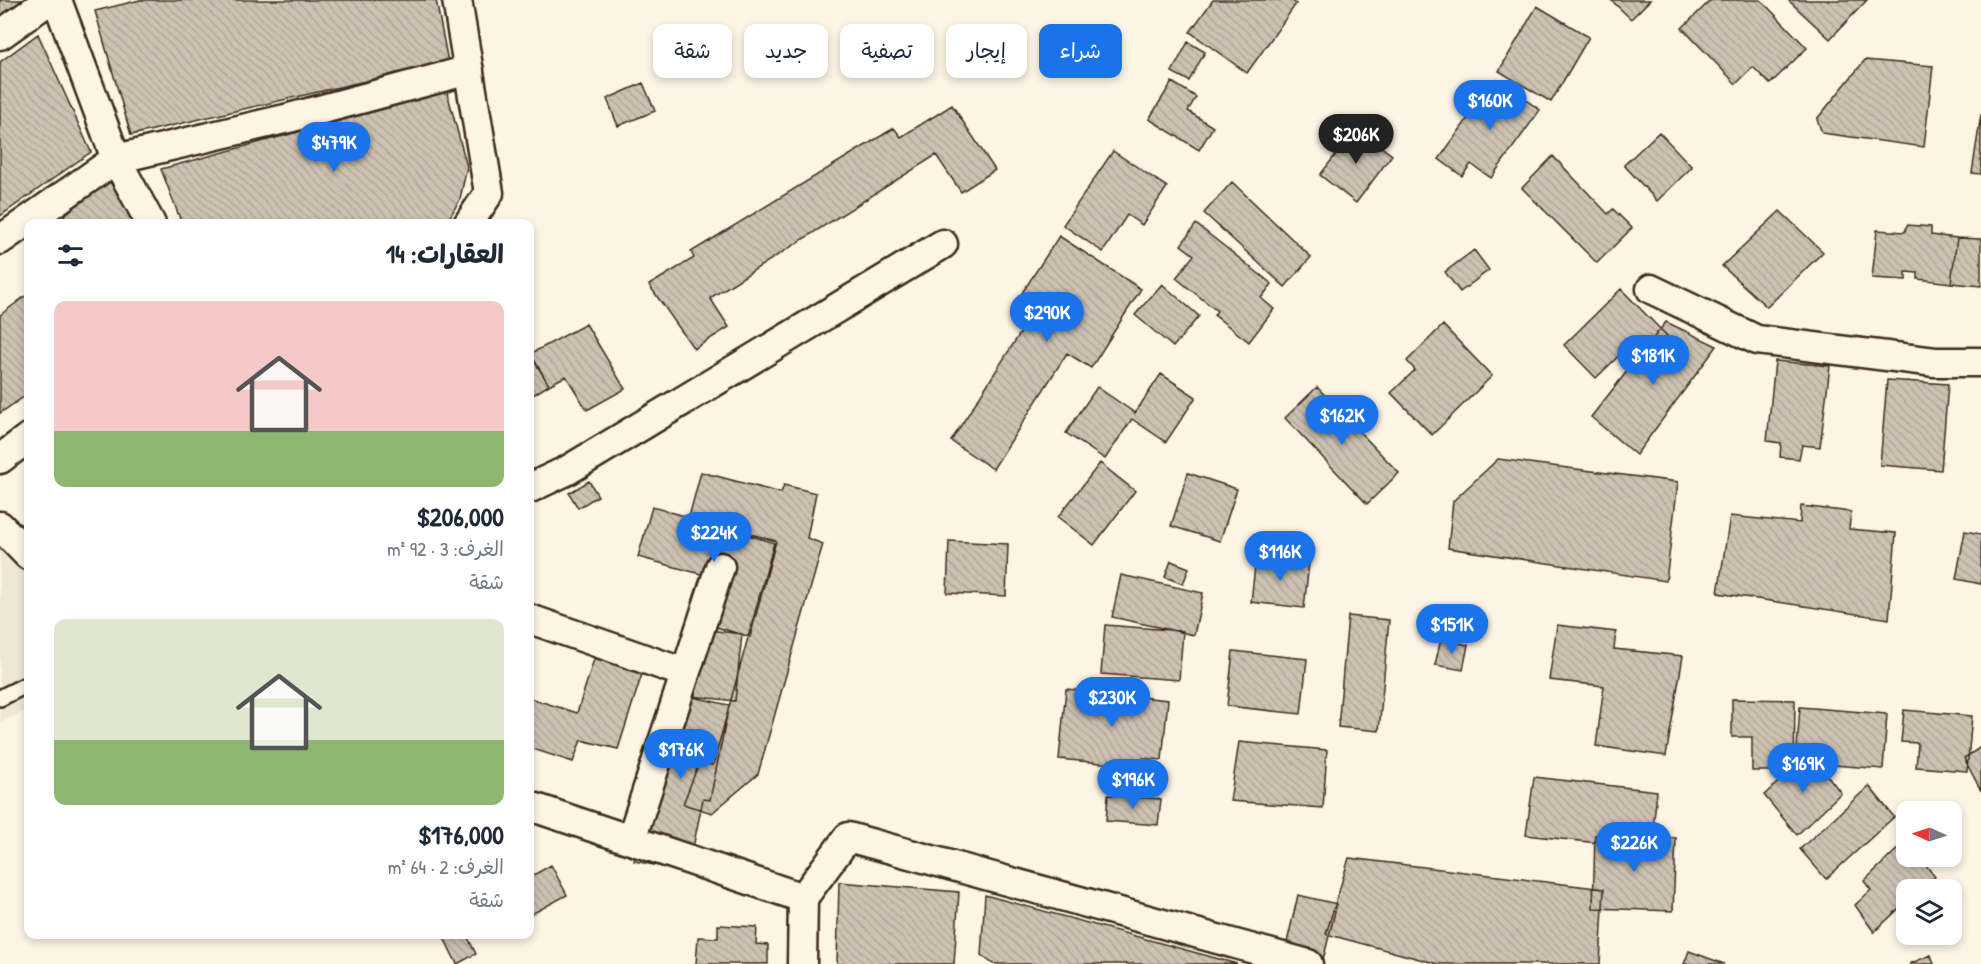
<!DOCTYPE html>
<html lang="ar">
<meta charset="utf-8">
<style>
:root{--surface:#fff;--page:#f6f6f7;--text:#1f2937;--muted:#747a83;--accent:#1a73e8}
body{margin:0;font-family:"Patrick Hand","Playpen Sans Arabic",sans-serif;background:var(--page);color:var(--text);direction:rtl;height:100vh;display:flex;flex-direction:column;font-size:22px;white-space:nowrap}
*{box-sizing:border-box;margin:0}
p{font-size:20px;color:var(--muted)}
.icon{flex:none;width:33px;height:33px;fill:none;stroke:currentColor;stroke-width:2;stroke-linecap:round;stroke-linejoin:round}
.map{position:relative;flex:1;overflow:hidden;direction:ltr}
.side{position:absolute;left:24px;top:219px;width:510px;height:720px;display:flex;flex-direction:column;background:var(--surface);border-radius:12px;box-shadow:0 3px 9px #0003;direction:rtl}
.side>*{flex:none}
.top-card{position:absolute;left:552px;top:24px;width:570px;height:54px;direction:rtl;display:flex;gap:12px}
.needle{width:39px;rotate:273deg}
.controls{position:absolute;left:1896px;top:801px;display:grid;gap:12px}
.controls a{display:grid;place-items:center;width:66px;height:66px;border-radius:12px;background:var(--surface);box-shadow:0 3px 9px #0003;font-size:30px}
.price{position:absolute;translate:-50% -51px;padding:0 14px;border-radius:21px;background:var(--accent);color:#fff;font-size:20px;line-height:39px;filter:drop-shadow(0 2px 3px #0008)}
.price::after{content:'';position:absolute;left:50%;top:36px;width:18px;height:14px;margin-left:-9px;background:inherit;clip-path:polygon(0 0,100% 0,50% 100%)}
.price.on{background:#222;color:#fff}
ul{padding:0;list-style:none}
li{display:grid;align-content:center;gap:12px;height:318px;padding:0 30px}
li span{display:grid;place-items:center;height:186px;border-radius:12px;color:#555}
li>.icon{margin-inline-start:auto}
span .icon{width:108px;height:108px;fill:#fffc;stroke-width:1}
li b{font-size:26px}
h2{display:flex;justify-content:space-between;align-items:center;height:72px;padding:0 30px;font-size:26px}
.chip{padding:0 21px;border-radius:12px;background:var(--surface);box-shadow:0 3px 9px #0003;font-size:21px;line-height:54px}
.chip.on{background:var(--accent);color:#fff}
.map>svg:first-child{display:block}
</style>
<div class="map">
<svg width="1981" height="964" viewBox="0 0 1981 964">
<defs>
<pattern id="building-back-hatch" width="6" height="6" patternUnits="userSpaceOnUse" patternTransform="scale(1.5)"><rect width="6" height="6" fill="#ccc2b3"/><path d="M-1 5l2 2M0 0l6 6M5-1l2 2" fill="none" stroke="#b0a79a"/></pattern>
</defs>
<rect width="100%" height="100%" fill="#fcf5e5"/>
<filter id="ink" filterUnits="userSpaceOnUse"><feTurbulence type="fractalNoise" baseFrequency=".0167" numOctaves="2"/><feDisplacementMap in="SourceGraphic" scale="12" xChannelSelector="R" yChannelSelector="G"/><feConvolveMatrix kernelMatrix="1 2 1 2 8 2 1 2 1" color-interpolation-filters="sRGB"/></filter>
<g filter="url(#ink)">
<path fill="#eee6d6" d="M0 541 28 570V710L0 722Z"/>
<path fill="url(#building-back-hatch)" stroke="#3b2a1e" stroke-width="1.5" d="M0 0H24L0 18Z
M140 0H436L448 62 131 135 95 11Z
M1213 0H1291L1296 4 1247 73 1190 32Z
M1611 0H1650L1631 19Z
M1711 0H1761L1807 48 1770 84 1753 67 1736 84 1682 28Z
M1788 0H1867L1830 39Z
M1537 6 1589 37 1551 102 1499 71Z
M38 34 91 152 0 216V62Z
M1188 42 1205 52 1189 81 1172 72Z
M1865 60 1933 66 1924 147 1822 133 1817 119Z
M1496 79 1540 110 1491 178 1471 164 1462 176 1439 159Z
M1172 82 1196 97 1188 111 1213 127 1199 150 1149 119Z
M643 83 655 111 618 126 607 99Z
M447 92 467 167 460 199 446 224H182L161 169Z
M952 105 995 170 961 192 936 155 710 298 729 327 694 349 649 285 694 258 691 252 894 128 901 137Z
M1981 114V174L1972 173Z
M1356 128 1392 155 1356 203 1320 175Z
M1659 132 1692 167 1657 201 1624 165Z
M1113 151 1167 187 1142 225 1127 215 1103 252 1063 225Z
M1553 156 1608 214 1613 209 1632 228 1597 263 1522 188Z
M109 180 135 224H69L63 216Z
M1232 182 1311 257 1285 287 1204 213Z
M1780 211 1823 252 1767 307 1722 266Z
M1196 224 1272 284 1261 298 1274 309 1249 342 1214 315 1217 311 1176 278 1194 255 1181 245Z
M1907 225 1931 227V235L1957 238 1951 283 1918 279V273L1906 272V280L1872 278 1877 230 1905 232Z
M1059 236 1141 289 1091 368 1067 353 993 469 951 441 1028 321 1011 310Z
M1957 238 1981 239V286L1951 283Z
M1474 250 1489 270 1460 292 1445 272Z
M1162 284 1199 316 1173 347 1135 315Z
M1621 289 1667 336 1647 356 1633 342 1596 378 1564 345Z
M28 294V394L0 413V315Z
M1666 322 1717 346 1636 455 1591 417Z
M586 324 625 389 587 410 566 376 549 385 530 354Z
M1443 325 1492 376 1432 435 1391 393 1415 370 1407 361Z
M530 353 549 385 530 397Z
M1775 361 1830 366 1820 447 1802 445 1799 459 1780 457 1781 443 1767 441Z
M1161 374 1196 397 1166 442 1132 419 1105 459 1066 433 1097 387 1135 413Z
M1887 380 1948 384 1941 470 1880 465Z
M1317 387 1399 473 1367 504 1285 418Z
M1498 459 1678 482 1666 581 1448 548 1453 501Z
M1100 463 1135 491 1094 545 1058 517Z
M701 472 781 493 784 485 816 493 807 538 823 544 758 774 712 813 683 804 699 763 713 765 774 543 689 517Z
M1188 473 1237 489 1220 541 1171 526Z
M589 481 598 496 578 508 569 493Z
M1801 506 1851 512 1849 529 1896 533 1889 619 1718 593 1730 516 1800 523Z
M652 507 776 541 750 637 706 624 719 579 638 557Z
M1965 531 1981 534V584L1956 579Z
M949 541 1008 544 1006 596 947 593Z
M1256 557 1309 563 1304 608 1251 602Z
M1171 561 1189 568 1183 584 1165 577Z
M1121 575 1203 593 1194 635 1112 617Z
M1348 616 1389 620 1379 731 1338 727Z
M1105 625 1183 631 1179 680 1101 674Z
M1557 625 1616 632 1614 649 1683 656 1666 756 1596 746 1604 686 1549 680Z
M700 629 742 634 735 701 692 696Z
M1441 639 1468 645 1463 670 1435 665Z
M1233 651 1307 659 1301 714 1227 706Z
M595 656 643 671 618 749 581 740 573 762 530 748V698L577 713Z
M1066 689 1168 700 1162 760 1143 758V767L1059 759Z
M670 692 729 705 710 800 703 799 688 872 634 861Z
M1732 699 1795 700 1794 771H1752V737H1732Z
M1800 707 1887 714 1883 769 1796 762Z
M1904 710 1972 716 1967 771 1916 767 1918 743 1901 742Z
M1239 742 1327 750 1323 808 1230 801Z
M1981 747V791L1964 758Z
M1810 753 1841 793 1797 835 1764 795Z
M1534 777 1657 791 1651 849 1526 835Z
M1869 786 1894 817 1826 879 1800 849Z
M1108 795 1161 799 1158 825 1106 821Z
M1595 835 1676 838 1673 911 1593 908Z
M1906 841V856H1919L1935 877 1920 890H1906V902L1874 932 1855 905 1871 890 1864 881Z
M1349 858 1604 889 1600 964H1438L1326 934Z
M551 865 567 895 530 915V877Z
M839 882 959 892 954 964H837Z
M985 895 1237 964H993L981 955Z
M1298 895 1337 904 1322 964H1282Z
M718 925 757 927 756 944 768 945V964H696L698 937 718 938Z
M442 934H466L476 954 457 964Z
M1689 951 1724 964H1684Z
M1931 955 1934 964H1909Z"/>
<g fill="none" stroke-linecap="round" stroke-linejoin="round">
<defs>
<path id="service" d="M0 698 28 684"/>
<path id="minor" d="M57 0 116 159 151 224
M457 0 489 193 468 224
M0 35 49 0
M0 240 116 159 289 118 469 70
M1651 289 1757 340 1935 362H1981
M0 459 28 438
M530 488 568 470 943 244
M0 526 28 555
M530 619 685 673
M530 806 803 898 848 837 1308 964
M631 840 720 567
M802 964 803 898"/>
</defs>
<use href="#service" stroke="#3b2a1e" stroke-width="20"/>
<use href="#minor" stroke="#3b2a1e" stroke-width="33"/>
<use href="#service" stroke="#fcf5e5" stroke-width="15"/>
<use href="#minor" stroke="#fcf5e5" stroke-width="28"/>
</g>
</g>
</svg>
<div class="controls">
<a><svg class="needle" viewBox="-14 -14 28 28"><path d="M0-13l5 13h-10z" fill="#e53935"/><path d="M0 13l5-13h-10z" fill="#747a83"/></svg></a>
<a><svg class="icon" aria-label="layers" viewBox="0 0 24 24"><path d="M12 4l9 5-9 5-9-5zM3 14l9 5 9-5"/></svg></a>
</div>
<b class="price" style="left:1490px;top:131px">$160K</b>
<b class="price on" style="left:1356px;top:165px">$206K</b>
<b class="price" style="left:334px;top:173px">$479K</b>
<b class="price" style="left:1047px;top:343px">$290K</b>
<b class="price" style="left:1653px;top:386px">$181K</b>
<b class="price" style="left:1342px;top:446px">$162K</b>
<b class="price" style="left:714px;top:563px">$224K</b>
<b class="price" style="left:1280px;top:582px">$116K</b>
<b class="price" style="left:1452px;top:655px">$151K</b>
<b class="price" style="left:1112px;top:728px">$230K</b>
<b class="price" style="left:681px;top:780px">$176K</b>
<b class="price" style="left:1803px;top:794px">$169K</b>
<b class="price" style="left:1133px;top:810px">$196K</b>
<b class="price" style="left:1634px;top:873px">$226K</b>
<div class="top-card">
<a class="chip on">شراء</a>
<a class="chip">إيجار</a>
<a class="chip">تصفية</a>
<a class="chip">جديد</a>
<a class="chip">شقة</a>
</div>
<section class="side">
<h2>العقارات: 14<svg class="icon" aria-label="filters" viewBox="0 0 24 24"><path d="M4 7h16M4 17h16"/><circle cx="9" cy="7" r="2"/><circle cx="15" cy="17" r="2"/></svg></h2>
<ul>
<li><span style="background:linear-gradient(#f6c9c9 70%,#8fb573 0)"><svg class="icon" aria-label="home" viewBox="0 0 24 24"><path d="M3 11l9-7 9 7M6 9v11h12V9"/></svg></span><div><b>$206,000</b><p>الغرف: 3 · 92 m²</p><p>شقة</p></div></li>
<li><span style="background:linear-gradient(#dfe7d0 65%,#8fb573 0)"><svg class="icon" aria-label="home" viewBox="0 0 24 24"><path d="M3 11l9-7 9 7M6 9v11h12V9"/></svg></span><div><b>$176,000</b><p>الغرف: 2 · 64 m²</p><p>شقة</p></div></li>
</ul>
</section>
</div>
